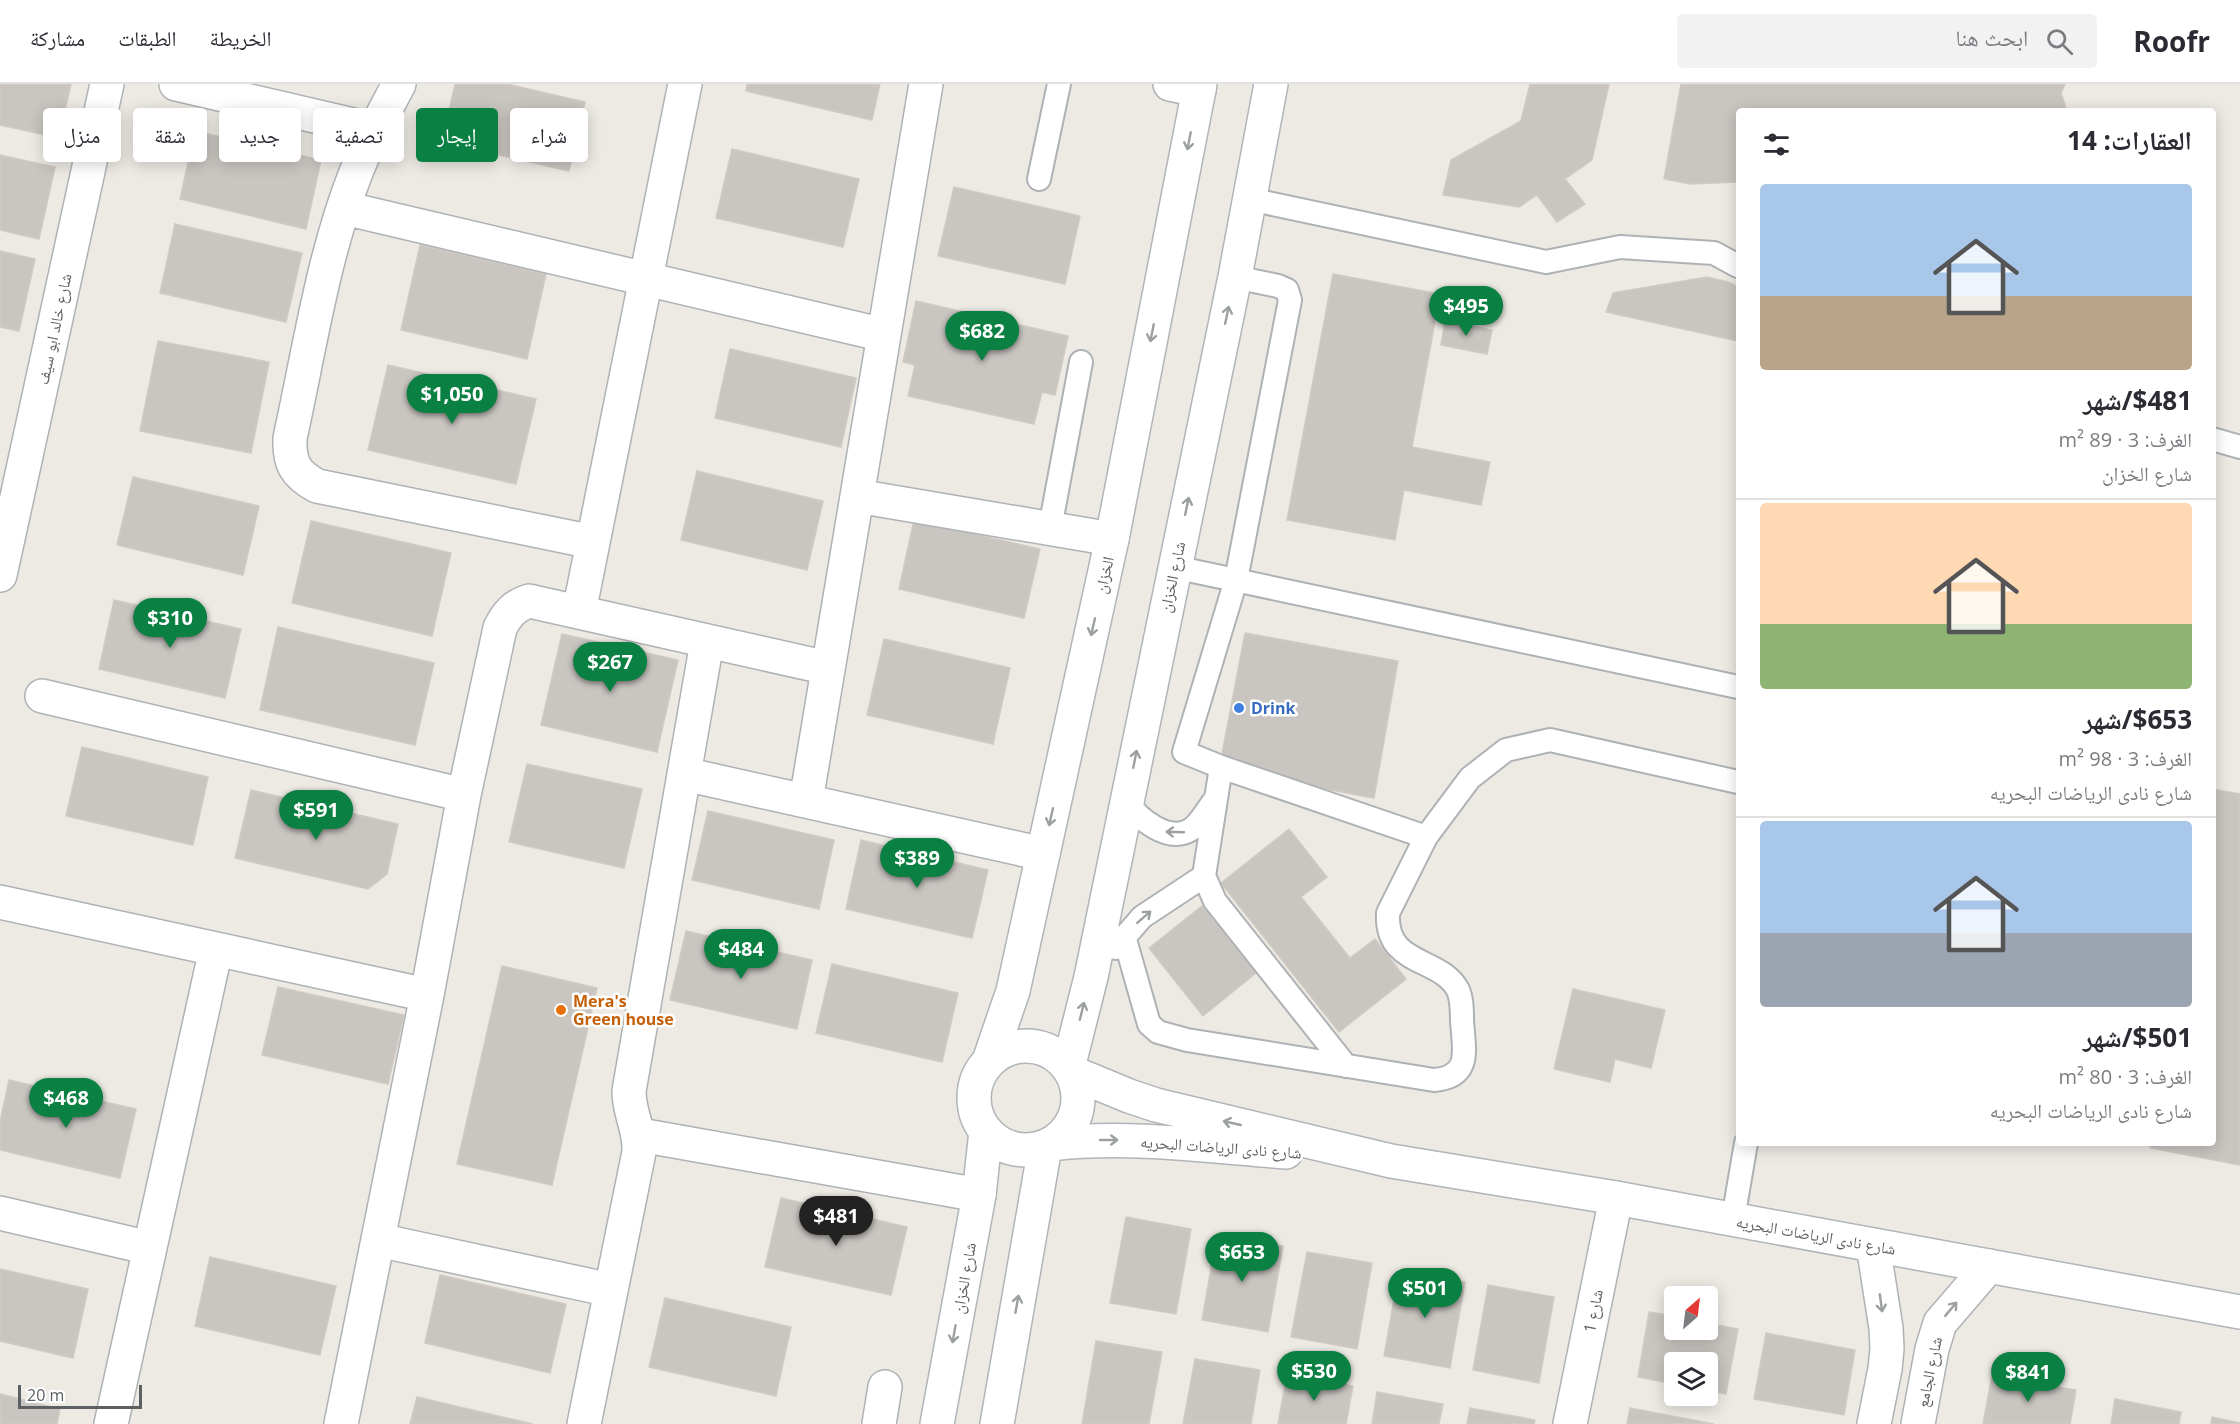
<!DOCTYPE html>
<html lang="ar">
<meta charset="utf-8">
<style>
:root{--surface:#fff;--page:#f2f2f3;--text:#2b2b33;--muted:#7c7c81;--line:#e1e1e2;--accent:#0b8043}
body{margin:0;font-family:"Open Sans","Noto Naskh Arabic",sans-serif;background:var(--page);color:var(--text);direction:rtl;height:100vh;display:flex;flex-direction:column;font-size:22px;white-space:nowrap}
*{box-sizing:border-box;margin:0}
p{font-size:20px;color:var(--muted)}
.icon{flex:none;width:33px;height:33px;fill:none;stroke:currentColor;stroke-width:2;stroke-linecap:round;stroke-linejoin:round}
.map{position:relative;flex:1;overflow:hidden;direction:ltr}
.panel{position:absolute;left:1736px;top:24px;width:480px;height:1038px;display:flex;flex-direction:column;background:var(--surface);border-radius:6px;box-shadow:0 3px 15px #0003;direction:rtl}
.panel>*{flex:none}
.guide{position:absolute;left:18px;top:24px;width:570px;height:54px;direction:rtl;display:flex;gap:12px}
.needle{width:39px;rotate:28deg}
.fabs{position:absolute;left:1664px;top:1202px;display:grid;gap:12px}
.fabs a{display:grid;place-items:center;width:54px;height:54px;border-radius:6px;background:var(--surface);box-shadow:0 3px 15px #0003;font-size:30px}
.scale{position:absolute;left:18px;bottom:15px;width:124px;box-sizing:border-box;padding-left:6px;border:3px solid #5c6063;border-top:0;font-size:16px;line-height:21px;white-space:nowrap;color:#5c6063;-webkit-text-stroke:4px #fff;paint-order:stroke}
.price{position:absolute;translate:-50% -51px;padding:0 14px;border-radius:21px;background:var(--accent);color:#fff;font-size:20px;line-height:39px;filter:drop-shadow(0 2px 3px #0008)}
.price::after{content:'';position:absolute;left:50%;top:36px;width:18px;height:14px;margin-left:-9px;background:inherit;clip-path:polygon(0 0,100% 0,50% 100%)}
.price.current{background:#222;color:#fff}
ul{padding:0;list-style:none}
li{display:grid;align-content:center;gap:12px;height:318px;padding:0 24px}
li+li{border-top:2px solid var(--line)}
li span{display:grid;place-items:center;height:186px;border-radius:6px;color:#555}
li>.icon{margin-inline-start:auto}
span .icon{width:108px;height:108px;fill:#fffc;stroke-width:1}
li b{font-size:26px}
h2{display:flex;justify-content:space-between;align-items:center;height:72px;padding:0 24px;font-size:26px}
.chip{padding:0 21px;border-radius:6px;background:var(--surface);box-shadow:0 3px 15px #0003;font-size:21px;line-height:54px}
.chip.current{background:var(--accent);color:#fff}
header{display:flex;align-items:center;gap:36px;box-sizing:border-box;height:84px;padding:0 30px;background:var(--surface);border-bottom:2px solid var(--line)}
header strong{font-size:28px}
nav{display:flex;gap:33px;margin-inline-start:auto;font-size:21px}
.search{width:420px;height:54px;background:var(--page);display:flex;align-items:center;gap:15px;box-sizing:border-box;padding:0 21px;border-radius:6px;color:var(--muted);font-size:22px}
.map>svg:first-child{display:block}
</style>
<header>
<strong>Roofr</strong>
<div class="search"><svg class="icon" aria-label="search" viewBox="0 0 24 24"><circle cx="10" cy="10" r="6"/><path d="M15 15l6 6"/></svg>ابحث هنا</div>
<nav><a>الخريطة</a><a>الطبقات</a><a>مشاركة</a></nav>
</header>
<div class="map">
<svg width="2240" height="1340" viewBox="0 0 2240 1340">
<rect width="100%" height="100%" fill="#edeae4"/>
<path fill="#c9c5c1" stroke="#d1cac3" stroke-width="1.5" d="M0 0H71L59 54 0 41Z
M455 0H507L585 18 569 87 442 58Z
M747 0H880L872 36 746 7Z
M1530 0H1609L1592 76 1565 95 1585 120 1557 138 1537 111 1519 123 1443 111 1451 76 1521 37Z
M1681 0H2065L2061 9 2067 27H1921L1916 24 1912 27H1738V98L1690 100 1664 95Z
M195 47 321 76 306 145 180 115Z
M732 65 859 95 843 163 716 134Z
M0 71 55 83 39 155 0 146Z
M954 103 1080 132 1065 200 938 172Z
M175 140 302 169 286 238 160 209Z
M420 161 546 190 527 275 401 246Z
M0 167 35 175 19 247 0 243Z
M1333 190 1440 210 1412 363 1490 378 1481 421 1404 406 1395 456 1287 436Z
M1707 193 1728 198 1738 203V257L1606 228 1613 209Z
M916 217 1068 252 1055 311 1042 308 1034 340 908 312 915 281 903 278Z
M1445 237 1492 246 1487 270 1441 261Z
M158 257 269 278 251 369 140 347Z
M730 265 856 294 841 363 715 334Z
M388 281 536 315 516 400 368 366Z
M697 387 823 417 807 486 681 456Z
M133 393 259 422 243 491 117 461Z
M914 436 1040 465 1024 534 899 505Z
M311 437 451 469 432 552 292 519Z
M114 516 241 545 225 614 99 585Z
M278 543 434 579 415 661 260 626Z
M1245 549 1398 577 1374 714 1219 685Z
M562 550 678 576 657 668 541 641Z
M884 555 1010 584 993 660 867 631Z
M82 663 208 693 193 761 66 732Z
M527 680 642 705 624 784 509 758Z
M2212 705 2240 710V1081L2151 1064 2148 1059H2212Z
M251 706 398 740 387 790 368 805 235 774Z
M708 727 834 756 819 825 692 796Z
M1289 745 1327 793 1301 813 1350 874 1375 855 1406 895 1339 948 1221 799Z
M861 756 988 786 972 854 846 825Z
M1202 822 1256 889 1203 932 1149 864Z
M686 847 812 876 797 945 670 916Z
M832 880 958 909 942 978 816 949Z
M502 882 597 904 552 1101 457 1080Z
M278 903 404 931 388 1000 262 971Z
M1573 905 1665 926 1651 984 1615 975 1610 998 1554 985Z
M9 996 136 1025 120 1094 0 1066V1038Z
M781 1114 907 1143 891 1211 765 1183Z
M1126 1133 1191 1145 1176 1230 1110 1219Z
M1217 1150 1283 1162 1268 1248 1202 1236Z
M1307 1168 1372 1179 1357 1265 1291 1253Z
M210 1173 336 1202 320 1271 195 1242Z
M0 1185 88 1205 73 1274 0 1257Z
M1399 1187 1465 1198 1450 1284 1384 1272Z
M440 1191 566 1220 550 1289 425 1259Z
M1488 1201 1554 1213 1539 1299 1473 1286Z
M665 1214 791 1243 776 1312 649 1283Z
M1649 1228 1674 1232V1245H1707V1239L1738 1245 1726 1310 1707 1306V1278H1674V1300L1638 1293Z
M1766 1249 1855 1266 1844 1331 1754 1315Z
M1096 1257 1162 1268 1149 1340H1082Z
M1195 1275 1260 1286 1251 1340H1183Z
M1287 1290 1353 1302 1346 1340H1278Z
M1992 1291 2076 1306 2070 1340H1983Z
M1377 1308 1443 1320 1439 1340H1372Z
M0 1310 60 1325 57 1340H0Z
M417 1313 533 1340H410Z
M2115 1315 2181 1328 2179 1340H2111Z
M1470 1324 1535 1336 1534 1340H1467Z
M1630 1324 1714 1340H1627Z
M2212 1333 2240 1339V1340H2211Z"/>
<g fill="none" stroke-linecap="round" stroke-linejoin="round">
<defs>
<path id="service" d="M1039 95 1059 0
M1249 115 1546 178 1620 163 1714 169 1738 182
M1235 193 1278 202 1287 206 1290 216 1236 496 1184 668 1221 683 1426 753
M2212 355 2240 363
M1050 444 1081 278
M1174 483 1738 603
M1221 683 1204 792 1215 817 1346 982
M1127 717C1138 735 1168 759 1190 746 1199 741 1207 726 1214 717
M1124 852 1149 940 1158 948 1187 956 1434 996C1472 993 1464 966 1462 937 1462 927 1462 915 1458 906 1440 872 1385 883 1388 829L1426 753 1470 694 1506 666 1550 656 1738 698
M1115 864 1142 833 1204 792
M1733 1135 1746 1059"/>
<path id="minor" d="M176 0 375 46
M399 0C383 30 367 59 355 91 323 172 309 268 290 354 289 379 295 390 317 402L593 458
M1170 0 1199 6
M344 124 884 251
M857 412 1112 455
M0 491 107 0
M579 528 685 0
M42 612 464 711
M684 690 1043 770
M806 717 926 0
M0 818 427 911
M640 1051 979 1111
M0 1129 150 1164
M378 1156 611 1206
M1873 1161 1886 1244 1887 1265 1885 1285 1874 1340
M111 1340 216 865
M341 1340 427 911 464 711 500 544C507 530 514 522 529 517L828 584
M584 1340 639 1068C640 1043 629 1031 629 1007L707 558
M879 1340 885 1303
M1570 1340 1616 1114
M1918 1340 1932 1265 1940 1239 1989 1182"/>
<path id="secondary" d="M974 1014a52 52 0 1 1 104 0a52 52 0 1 1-104 0Z
M989 977 1013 907 1112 455 1200 0
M1068 984 1091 893 1235 193 1271 0
M1071 988 1129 1012 1156 1021 1391 1077 1616 1114 2240 1228
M1051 1060C1129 1051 1208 1062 1286 1068
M937 1340 979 1111 986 1047
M997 1340 1045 1063"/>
</defs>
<use href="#service" stroke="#afb2b5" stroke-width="26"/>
<use href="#minor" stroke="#afb2b5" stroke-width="36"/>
<use href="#secondary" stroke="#b1b4b8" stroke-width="36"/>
<use href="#service" stroke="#fff" stroke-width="22"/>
<use href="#minor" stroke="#fff" stroke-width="33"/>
<use href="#secondary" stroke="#fff" stroke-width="33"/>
</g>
<defs><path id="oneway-shaft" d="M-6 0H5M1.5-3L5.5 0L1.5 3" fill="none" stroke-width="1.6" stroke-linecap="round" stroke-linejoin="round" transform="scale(1.5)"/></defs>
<g stroke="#9da0a1">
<use href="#oneway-shaft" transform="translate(1189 57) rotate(101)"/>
<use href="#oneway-shaft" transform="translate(1227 231) rotate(-78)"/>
<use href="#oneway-shaft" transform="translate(1152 249) rotate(101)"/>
<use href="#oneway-shaft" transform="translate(1187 422) rotate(-78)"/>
<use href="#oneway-shaft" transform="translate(1093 543) rotate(103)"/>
<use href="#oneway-shaft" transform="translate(1135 675) rotate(-79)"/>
<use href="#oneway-shaft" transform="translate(1051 733) rotate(103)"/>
<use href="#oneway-shaft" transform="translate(1175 748) rotate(-178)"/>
<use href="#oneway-shaft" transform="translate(1144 833) rotate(-41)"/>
<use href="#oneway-shaft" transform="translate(1082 927) rotate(-76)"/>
<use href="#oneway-shaft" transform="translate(1232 1039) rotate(-167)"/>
<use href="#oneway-shaft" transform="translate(1109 1056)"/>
<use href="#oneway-shaft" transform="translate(1881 1219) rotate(82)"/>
<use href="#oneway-shaft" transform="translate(1017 1220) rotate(-80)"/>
<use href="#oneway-shaft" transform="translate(1951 1225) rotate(-50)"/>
<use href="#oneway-shaft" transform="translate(954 1250) rotate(100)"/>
</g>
<circle fill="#3f7fe0" stroke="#fff" stroke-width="2" cx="1239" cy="624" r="6"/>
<circle fill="#e8710a" stroke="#fff" stroke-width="2" cx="561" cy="926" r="6"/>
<g text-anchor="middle" stroke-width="5" stroke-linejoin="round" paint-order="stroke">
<g font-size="16" fill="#5c6063" stroke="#fff">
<text transform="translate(54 245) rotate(-78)" y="6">شارع خالد ابو سيف</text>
<text transform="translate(1104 491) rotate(-77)" y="6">الخزان</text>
<text transform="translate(1172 493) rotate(-78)" y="6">شارع الخزان</text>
<text transform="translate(1221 1063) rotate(4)" y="6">شارع نادى الرياضات البحريه</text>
<text transform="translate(1816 1151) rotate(10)" y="6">شارع نادى الرياضات البحريه</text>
<text transform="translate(964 1194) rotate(-80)" y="6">شارع الخزان</text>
<text transform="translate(1593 1227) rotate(-79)" y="6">شارع 1</text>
<text transform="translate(1929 1288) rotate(-78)" y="6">شارع الجامع</text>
</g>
<g font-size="16" font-weight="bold" fill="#366cbe" stroke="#fff" text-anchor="start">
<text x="1251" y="630">Drink</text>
</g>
<g font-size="16" font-weight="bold" fill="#c56008" stroke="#fff" text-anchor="start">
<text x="573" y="923">Mera's<tspan x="573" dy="18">Green house</tspan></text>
</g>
</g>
</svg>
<div class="fabs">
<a><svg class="needle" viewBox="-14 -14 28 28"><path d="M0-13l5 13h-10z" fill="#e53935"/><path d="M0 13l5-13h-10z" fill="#7c7c81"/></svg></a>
<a><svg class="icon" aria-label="layers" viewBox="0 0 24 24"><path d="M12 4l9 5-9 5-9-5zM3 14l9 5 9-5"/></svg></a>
</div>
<div class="scale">20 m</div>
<b class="price" style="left:1466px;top:253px">$495</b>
<b class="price" style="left:982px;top:278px">$682</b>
<b class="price" style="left:452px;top:341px">$1,050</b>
<b class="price" style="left:170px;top:565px">$310</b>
<b class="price" style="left:610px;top:609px">$267</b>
<b class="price" style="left:316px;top:757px">$591</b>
<b class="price" style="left:917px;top:805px">$389</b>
<b class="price" style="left:741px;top:896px">$484</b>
<b class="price" style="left:66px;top:1045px">$468</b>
<b class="price current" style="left:836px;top:1163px">$481</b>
<b class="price" style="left:1242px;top:1199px">$653</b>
<b class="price" style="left:1425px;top:1235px">$501</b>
<b class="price" style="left:1314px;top:1318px">$530</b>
<b class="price" style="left:2028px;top:1319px">$841</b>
<div class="guide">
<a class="chip">شراء</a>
<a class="chip current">إيجار</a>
<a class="chip">تصفية</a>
<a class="chip">جديد</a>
<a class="chip">شقة</a>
<a class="chip">منزل</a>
</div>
<section class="panel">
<h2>العقارات: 14<svg class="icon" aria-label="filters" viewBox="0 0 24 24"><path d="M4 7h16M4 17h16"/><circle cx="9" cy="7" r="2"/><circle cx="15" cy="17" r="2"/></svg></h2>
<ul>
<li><span style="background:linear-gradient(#a9c7e8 60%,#b9a48a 0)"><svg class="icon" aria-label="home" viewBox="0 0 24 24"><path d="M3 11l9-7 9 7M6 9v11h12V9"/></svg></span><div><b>$481/شهر</b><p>الغرف: 3 · 89 m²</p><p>شارع الخزان</p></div></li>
<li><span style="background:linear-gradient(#ffd9b3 65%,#8fb573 0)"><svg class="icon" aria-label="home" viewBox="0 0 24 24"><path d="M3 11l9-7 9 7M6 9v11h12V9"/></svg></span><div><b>$653/شهر</b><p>الغرف: 3 · 98 m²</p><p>شارع نادى الرياضات البحريه</p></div></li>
<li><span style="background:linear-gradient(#a9c7e8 60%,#9aa5b1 0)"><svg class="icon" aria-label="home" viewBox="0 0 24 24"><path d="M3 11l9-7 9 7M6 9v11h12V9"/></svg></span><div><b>$501/شهر</b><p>الغرف: 3 · 80 m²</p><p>شارع نادى الرياضات البحريه</p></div></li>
</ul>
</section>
</div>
